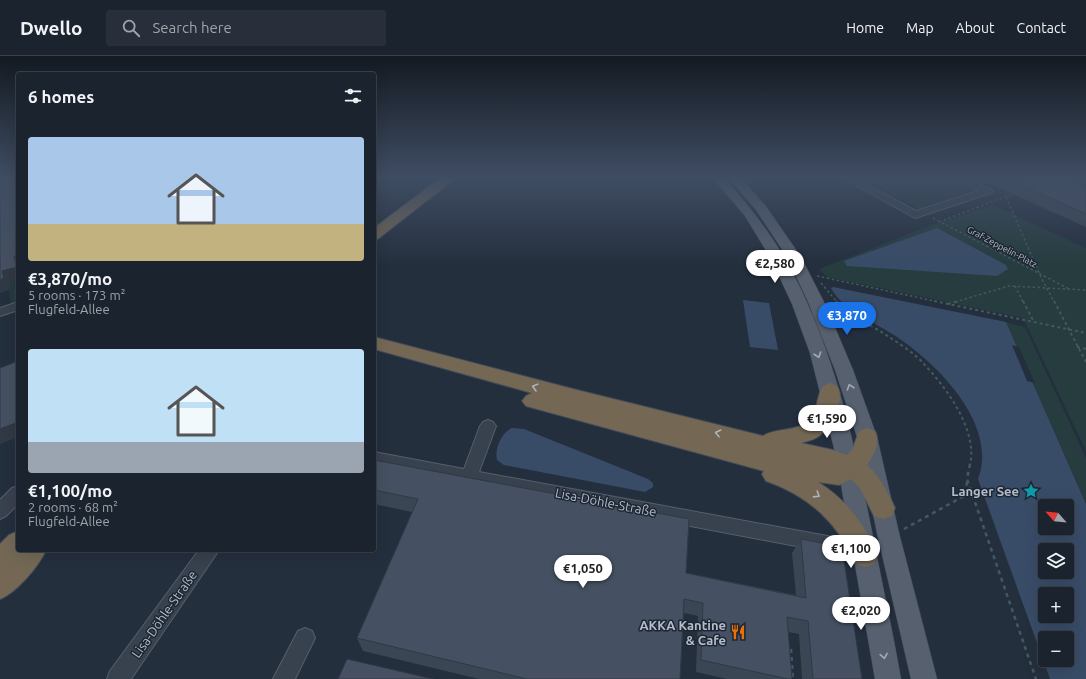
<!DOCTYPE html>
<meta charset="utf-8">
<style>
:root{--surface:#1b232e;--page:#282f3a;--text:#f1f3f6;--muted:#a0a4aa;--line:#39404a;--accent:#1a73e8}
body{margin:0;font-family:Ubuntu,sans-serif;background:var(--page);color:var(--text);height:100vh;display:flex;flex-direction:column;font-size:15px;white-space:nowrap}
*{box-sizing:border-box;margin:0}
p{font-size:13px;color:var(--muted)}
.icon{flex:none;width:22px;height:22px;fill:none;stroke:currentColor;stroke-width:2;stroke-linecap:round;stroke-linejoin:round}
.map{position:relative;flex:1;overflow:hidden}
.drawer{position:absolute;left:16px;top:16px;width:360px;height:480px;display:flex;flex-direction:column;background:var(--surface);border-radius:4px;box-shadow:0 4px 16px #0002,0 0 0 1px var(--line)}
.drawer>*{flex:none}
.needle{width:26px;rotate:297deg}
.tools{position:absolute;left:1038px;top:443px;display:grid;gap:8px}
.tools a{display:grid;place-items:center;width:36px;height:36px;border-radius:4px;background:var(--surface);box-shadow:0 4px 16px #0002,0 0 0 1px var(--line);font-size:20px}
.price{position:absolute;translate:-50% -34px;padding:0 9px;border-radius:14px;background:#fff;color:#222;font-size:13px;line-height:26px;filter:drop-shadow(0 1px 2px #0008)}
.price::after{content:'';position:absolute;left:50%;top:24px;width:12px;height:9px;margin-left:-6px;background:inherit;clip-path:polygon(0 0,100% 0,50% 100%)}
.price.on{background:var(--accent);color:#fff}
ul{padding:0;list-style:none}
li{display:grid;align-content:center;gap:8px;height:212px;padding:0 12px}
li span{display:grid;place-items:center;height:124px;border-radius:4px;color:#555}
li>.icon{margin-inline-start:auto}
span .icon{width:72px;height:72px;fill:#fffc;stroke-width:1}
li b{font-size:17px}
h2{display:flex;justify-content:space-between;align-items:center;height:48px;padding:0 12px;font-size:17px}
header{display:flex;align-items:center;gap:24px;box-sizing:border-box;height:56px;padding:0 20px;background:var(--surface);border-bottom:1px solid var(--line)}
header strong{font-size:19px}
nav{display:flex;gap:22px;margin-inline-start:auto;font-size:14px}
.search{width:280px;height:36px;background:var(--page);display:flex;align-items:center;gap:10px;box-sizing:border-box;padding:0 14px;border-radius:4px;color:var(--muted);font-size:15px}
.map>svg:first-child{display:block}
</style>
<header>
<strong>Dwello</strong>
<div class="search"><svg class="icon" aria-label="search" viewBox="0 0 24 24"><circle cx="10" cy="10" r="6"/><path d="M15 15l6 6"/></svg>Search here</div>
<nav><a>Home</a><a>Map</a><a>About</a><a>Contact</a></nav>
</header>
<div class="map">
<svg width="1086" height="623" viewBox="0 0 1086 623">
<rect width="100%" height="100%" fill="#242f3e"/>
<path fill="#263c3f" d="M859 121H943L977 136 922 154Z
M993 149 1086 192V395L1023 262 827 221 819 213 934 168Z
M18 223V248L11 250 9 234 12 233 10 226Z
M1006 266 1025 271 1086 402V447Z"/>
<path fill="#394c67" fill-rule="evenodd" d="M937 172 1006 209 1008 213 997 220 847 210 844 205Z
M833 231 1006 266 1086 448V623H1050L978 423C999 368 936 306 894 279 873 265 843 255 831 232ZM1045 450H1067V472H1045ZM1045 494H1067V516H1045ZM1045 538H1067V560H1045ZM1045 582H1067V604H1045Z
M743 244 769 247 778 294 750 291Z
M512 372 524 373 648 423 653 427V431L645 436 504 409 497 404C494 393 502 376 512 372Z"/>
<path fill="#242f3e" d="M1012 289 1019 291 1035 327 1027 325Z"/>
<g fill="none" stroke-linecap="round" stroke-linejoin="round">
<defs>
<path id="minor" d="M841 121H853L916 155 979 135 950 121H963L993 135 991 137 915 162Z
M18 246V254L0 260V252Z
M488 364 493 366 496 370 479 416 838 482 844 484 847 490 844 496 838 498 374 410V396L464 413 480 370 483 366Z
M18 430V448L6 460 0 463V444L12 432Z
M199 494H219L131 623H107L110 615Z
M305 572 312 575 315 582 295 623H273L298 575Z"/>
<path id="major" d="M712 121H724C746 147 767 172 784 201 834 288 855 389 874 486 883 532 893 577 901 623H875L836 400 810 297 792 248 770 201 745 160Z
M728 121H740L765 149 801 201 825 248 853 314 877 381 899 477 937 623H911L877 477 857 381 835 314 809 248 787 201 756 154Z"/>
<path id="highway" d="M442 121H457L379 182 374 184V172Z
M374 281 573 333 763 380C778 370 802 378 813 359 818 350 817 339 823 330L830 327 837 330C846 344 832 371 819 380 814 384 807 385 801 387L833 394 847 399 853 392 859 375 867 372 875 375C881 387 874 399 867 409 880 420 888 437 895 452L892 460 883 463 874 460 860 432 851 423 839 429 818 426C847 444 865 469 878 499L874 508 865 511 856 508C837 466 809 440 766 425L762 418 764 415 526 350 522 345 526 340 532 337 374 293Z
M18 475V494H46C39 510 16 537 0 543V488L9 479Z"/>
</defs>
<use href="#minor" stroke="#565f6c" stroke-width="2"/>
<use href="#major" stroke="#414a57" stroke-width="1"/>
<use href="#highway" stroke="#434c59" stroke-width="2"/>
<path stroke="#44595c" stroke-width="1.5" stroke-dasharray="2.5 2.5" stroke-linecap="butt" d="M1006 141 1040 219 1054 246
M933 162 1069 233
M939 166 1015 137
M817 220 939 246
M821 227 837 246
M1015 230 1023 246
M955 246 1009 230 1086 234"/>
<path stroke="#44595c" stroke-width="2" stroke-dasharray="3 3" stroke-linecap="butt" d="M836 245C850 261 872 269 889 281 900 288 914 297 923 307 946 331 978 374 970 409
M934 245 1086 277
M1023 245 1034 266
M1054 245 1086 306
M948 248 959 245
M1077 291 1086 293"/>
<path stroke="#44595c" stroke-width="2.5" stroke-dasharray="4 4" stroke-linecap="butt" d="M970 408 967 423 1036 623
M904 473 966 439 967 424
M791 593 793 623"/>
<use href="#minor" fill="#38414e" fill-rule="evenodd"/>
<use href="#major" fill="#56606e" fill-rule="evenodd"/>
<use href="#highway" fill="#746855" fill-rule="evenodd"/>
</g>
<path fill="#3b4654" d="M974 121H1086V171L995 130Z
M374 404 686 517 796 539 792 497 801 483 862 623H802L799 578 788 576 792 623H727L696 616 698 560 684 557 680 623H479L363 595 357 582 412 456 374 448Z"/>
<path fill="#303945" d="M18 198V223L10 226 12 233 0 237V224L2 215 14 201Z
M18 366V381L0 388V373Z"/>
<path fill="#455162" stroke="#303945" d="M0 121H18V198L14 201 17 211 2 215 4 222 0 224Z
M1004 121H1063L1086 131V158Z
M18 305V366L0 373V312Z
M374 404 689 463 686 517 806 542 801 483 842 491 862 623H813L808 565 787 561 792 623H788L701 604 703 547 684 543 680 623H527L357 582 418 443 374 434Z
M347 603 433 623H338Z"/>
<defs><path id="oneway-chevron" d="M-2-3.5L2.5 0L-2 3.5" fill="none" stroke-width="1.6" stroke-linecap="round" stroke-linejoin="round"/></defs>
<g stroke="#a1aab7">
<use href="#oneway-chevron" transform="translate(818 299) rotate(71)"/>
<use href="#oneway-chevron" transform="translate(850 331) rotate(-109)"/>
<use href="#oneway-chevron" transform="translate(884 600) rotate(80)"/>
</g>
<g stroke="#aeb4bd">
<use href="#oneway-chevron" transform="translate(535 331) rotate(-165)"/>
<use href="#oneway-chevron" transform="translate(718 377) rotate(-166)"/>
<use href="#oneway-chevron" transform="translate(817 439) rotate(32)"/>
</g>
<linearGradient id="sky" x2="0" y2="1"><stop stop-color="#141a22"/><stop offset="0.58" stop-color="#3f4d63"/><stop offset="1" stop-color="#3f4d63" stop-opacity="0"/></linearGradient>
<rect width="1086" height="209" fill="url(#sky)"/>
<defs>
<symbol id="sight-bare" viewBox="-9 -9 18 18"><path d="M0-6L1.8-2.2L6-1.7L2.9 1.2L3.7 5.4L0 3.3L-3.7 5.4L-2.9 1.2L-6-1.7L-1.8-2.2Z" fill="#0f9aa8" stroke="#1d2633" stroke-width="2.5" paint-order="stroke"/></symbol>
<symbol id="restaurant-bare" viewBox="-9 -9 18 18"><path d="M-5-6h1v4h1v-4h1v4h1v-4h1v5L-1.5 .5V6h-2V.5L-5-1ZM5-6V6H3V1.5H1.5Q1.5-4 5-6Z" fill="#e8710a" stroke="#1d2633" stroke-width="2.5" paint-order="stroke"/></symbol>
</defs>
<g fill-rule="evenodd">
<use href="#sight-bare" x="1020" y="424" width="22" height="22"/>
<use href="#restaurant-bare" x="727" y="565" width="22" height="22"/>
</g>
<g text-anchor="middle" stroke-width="3" stroke-linejoin="round" paint-order="stroke">
<g font-size="9" fill="#b4bcc9" stroke="#1d2633">
<text transform="translate(1002 191) rotate(28)" y="3">Graf-Zeppelin-Platz</text>
</g>
<g font-size="13" font-weight="bold" fill="#b4bcc9" stroke="#1d2633" text-anchor="end">
<text x="1019" y="440">Langer See</text>
<text x="726" y="574">AKKA Kantine<tspan x="726" dy="15">&amp; Cafe</tspan></text>
</g>
<g font-size="13" fill="#b4bcc9" stroke="#1d2633">
<text transform="translate(606 446) rotate(11)" y="5">Lisa-Döhle-Straße</text>
<text transform="translate(164 558) rotate(-55)" y="5">Lisa-Döhle-Straße</text>
</g>
</g>
</svg>
<div class="tools">
<a><svg class="needle" viewBox="-14 -14 28 28"><path d="M0-13l5 13h-10z" fill="#e53935"/><path d="M0 13l5-13h-10z" fill="#a0a4aa"/></svg></a>
<a><svg class="icon" aria-label="layers" viewBox="0 0 24 24"><path d="M12 4l9 5-9 5-9-5zM3 14l9 5 9-5"/></svg></a>
<a>+</a>
<a>−</a>
</div>
<b class="price" style="left:775px;top:228px">€2,580</b>
<b class="price on" style="left:847px;top:280px">€3,870</b>
<b class="price" style="left:827px;top:383px">€1,590</b>
<b class="price" style="left:851px;top:513px">€1,100</b>
<b class="price" style="left:583px;top:533px">€1,050</b>
<b class="price" style="left:861px;top:575px">€2,020</b>
<section class="drawer">
<h2>6 homes<svg class="icon" aria-label="filters" viewBox="0 0 24 24"><path d="M4 7h16M4 17h16"/><circle cx="9" cy="7" r="2"/><circle cx="15" cy="17" r="2"/></svg></h2>
<ul>
<li><span style="background:linear-gradient(#a9c7e8 70%,#c2b280 0)"><svg class="icon" aria-label="home" viewBox="0 0 24 24"><path d="M3 11l9-7 9 7M6 9v11h12V9"/></svg></span><div><b>€3,870/mo</b><p>5 rooms · 173 m²</p><p>Flugfeld-Allee</p></div></li>
<li><span style="background:linear-gradient(#bfe0f5 75%,#9aa5b1 0)"><svg class="icon" aria-label="home" viewBox="0 0 24 24"><path d="M3 11l9-7 9 7M6 9v11h12V9"/></svg></span><div><b>€1,100/mo</b><p>2 rooms · 68 m²</p><p>Flugfeld-Allee</p></div></li>
</ul>
</section>
</div>
